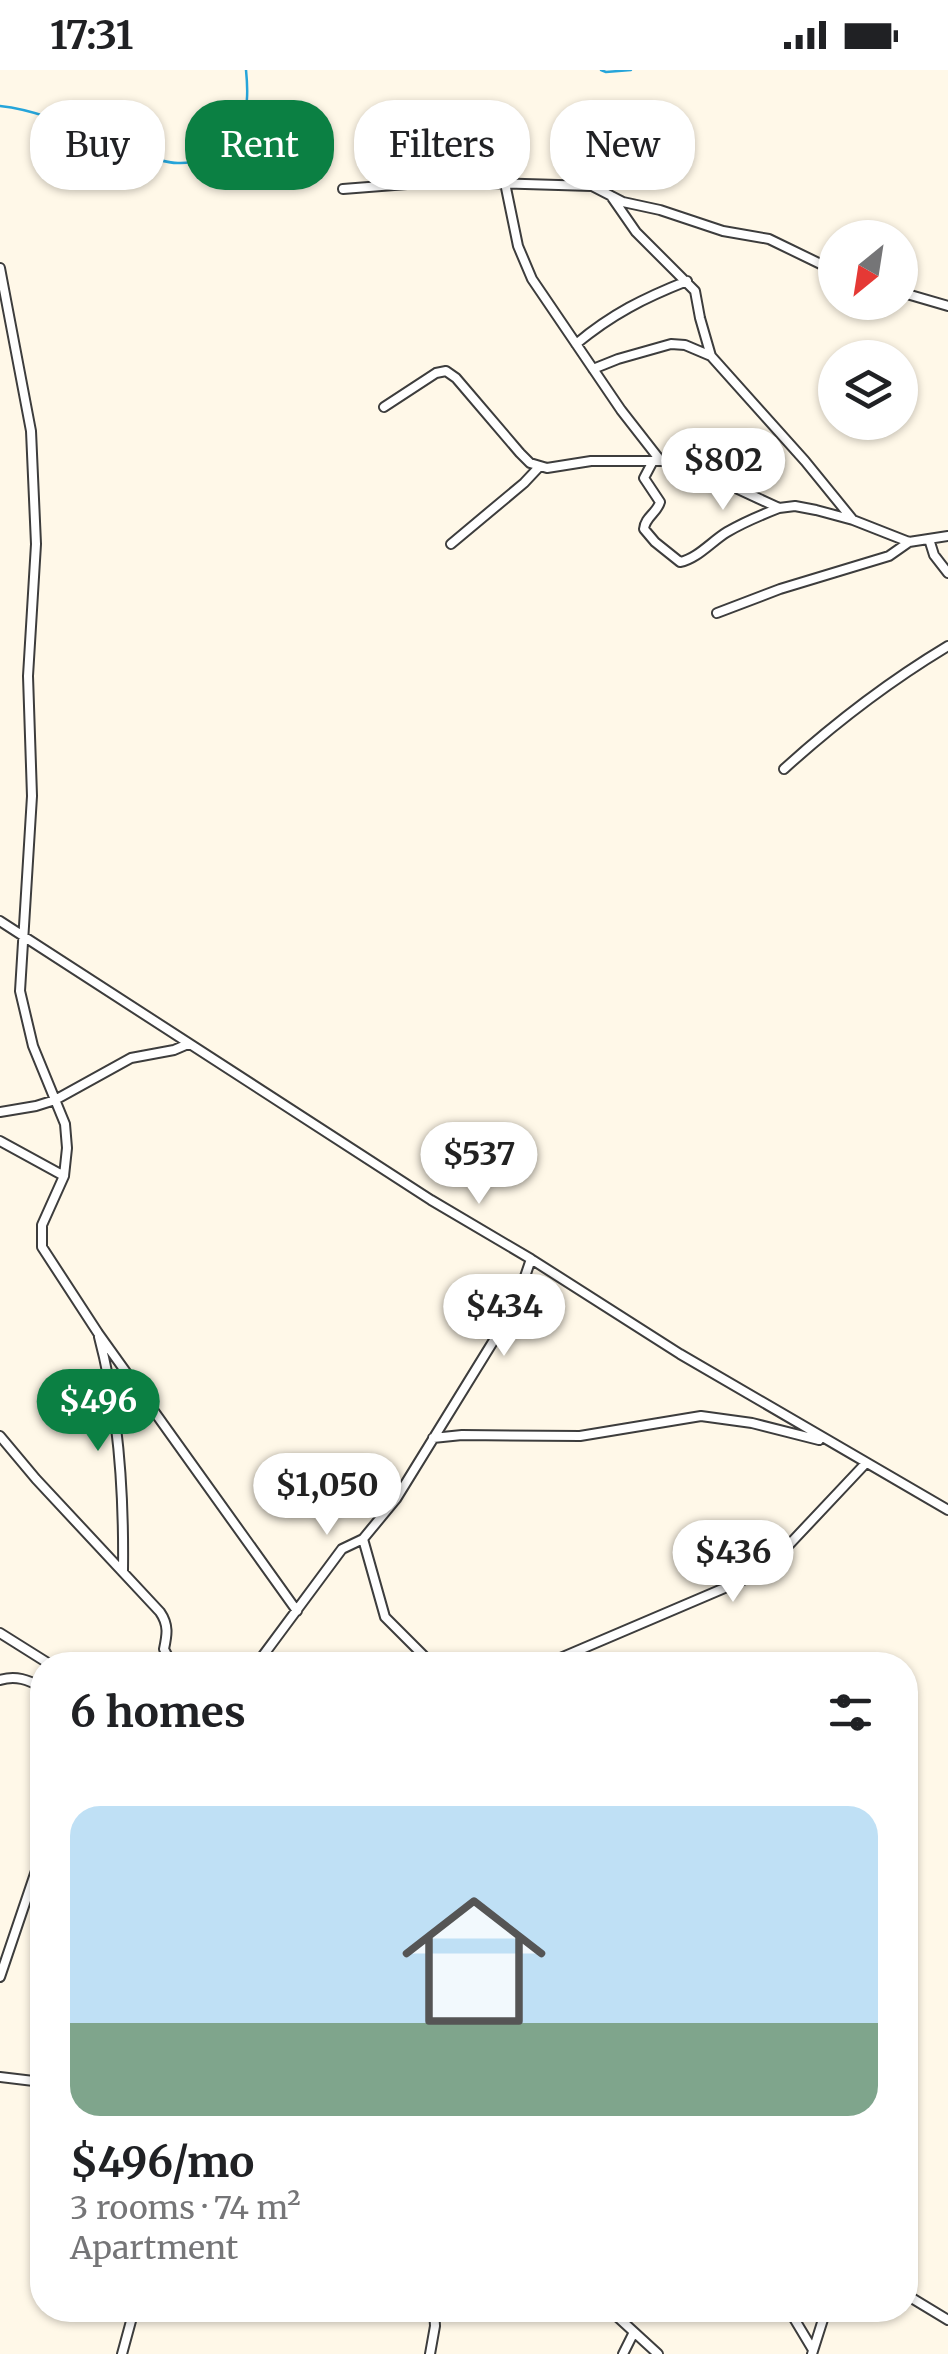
<!DOCTYPE html>
<meta charset="utf-8">
<style>
:root{--surface:#fff;--page:#f6f6f6;--text:#202124;--muted:#757577;--line:#e0e0e0;--accent:#0b8043}
body{margin:0;font-family:Merriweather,serif;background:var(--page);color:var(--text);height:100vh;display:flex;flex-direction:column;font-size:38px;white-space:nowrap}
*{box-sizing:border-box;margin:0}
p{font-size:32px;color:var(--muted)}
.icon{flex:none;width:55px;height:55px;fill:none;stroke:currentColor;stroke-width:2;stroke-linecap:round;stroke-linejoin:round}
.map{position:relative;flex:1;overflow:hidden}
.drawer{position:absolute;left:30px;top:1582px;width:888px;height:670px;display:flex;flex-direction:column;background:var(--surface);border-radius:40px;box-shadow:0 2px 8px #0004}
.drawer>*{flex:none}
.top-card{position:absolute;left:30px;top:30px;width:890px;height:90px;display:flex;gap:20px}
.needle{width:65px;rotate:210deg}
.tools{position:absolute;left:818px;top:150px;display:grid;gap:20px}
.tools a{display:grid;place-items:center;width:100px;height:100px;border-radius:50%;background:var(--surface);box-shadow:0 2px 8px #0004;font-size:50px}
.price{position:absolute;translate:-50% -85px;padding:0 22px;border-radius:35px;background:#fff;color:#222;font-size:32px;line-height:65px;filter:drop-shadow(0 2px 5px #0008)}
.price::after{content:'';position:absolute;left:50%;top:60px;width:30px;height:22px;margin-left:-15px;background:inherit;clip-path:polygon(0 0,100% 0,50% 100%)}
.price.selected{background:var(--accent);color:#fff}
ul{padding:0;list-style:none}
li{display:grid;align-content:center;gap:20px;height:530px;padding:0 40px}
li+li{border-top:2px solid var(--line)}
li span{display:grid;place-items:center;height:310px;border-radius:30px;color:#555}
li>.icon{margin-inline-start:auto}
span .icon{width:180px;height:180px;fill:#fffc;stroke-width:1}
li b{font-size:42px}
h2{display:flex;justify-content:space-between;align-items:center;height:120px;padding:0 40px;font-size:42px}
.chip{padding:0 35px;border-radius:40px;background:var(--surface);box-shadow:0 2px 8px #0004;font-size:35px;line-height:90px}
.chip.selected{background:var(--accent);color:#fff}
.status{display:flex;justify-content:space-between;align-items:center;height:70px;padding:0 50px;background:var(--surface);direction:ltr}
.status svg{height:28px;fill:currentColor}
.map>svg:first-child{display:block}
</style>
<div class="status"><b>17:31</b><svg viewBox="0 0 49 12"><path d="M0 12V9h3v3zM5 12V6h3v6zM10 12V3h3v9zM15 12V0h3v12zM26 1h20v11H26zM47 4h2v5h-2z"/></svg></div>
<div class="map">
<svg width="948" height="2284" viewBox="0 0 948 2284">
<rect width="100%" height="100%" fill="#fff8e8"/>
<g fill="none" stroke-linecap="round" stroke-linejoin="round">
<path stroke="#26a5da" stroke-width="2.5" d="M601 0 606 2 631 0
M0 36C47 41 89 65 133 81 147 86 163 93 178 93 197 94 212 83 225 71 249 49 249 30 246 0"/>
<defs>
<path id="street" d="M505 113 518 176 532 209 621 340 660 390
M343 119 407 114 487 113 592 116 623 132 660 140 723 161 769 169 835 201
M611 126 636 162 695 221 700 248 711 286
M0 198 31 361 36 474 28 606 32 726 20 921 33 976 65 1054 67 1078 64 1106 42 1155V1177L98 1263 297 1541
M900 222 948 236
M576 274C612 244 644 228 687 211
M593 299 618 289 671 274 685 275 711 286 805 391 853 450
M384 337 436 303 446 301 456 308 520 383 530 393 547 398 591 391H687L706 398 736 418 779 438 795 436 816 440 853 450 909 472 948 466
M653 391 644 408 660 432C657 443 645 447 644 459L655 472 680 492C697 489 712 471 727 462 744 452 761 445 779 438
M929 469 934 485 948 503
M451 474 524 413 539 397
M717 543 780 519 889 486 909 472
M784 699C836 652 888 612 948 576
M0 851 431 1130 531 1189 680 1284 948 1440
M0 1042 36 1036 55 1030 131 988 174 980 188 974
M0 1071 64 1106
M99 1267C119 1342 124 1423 123 1501
M0 1366 36 1409 160 1542C169 1555 167 1565 164 1579L172 1595
M433 1368 462 1365 580 1366 701 1346 752 1353 819 1370
M363 1469 385 1547 433 1595
M0 1563 51 1595
M256 1595 342 1479 363 1469 396 1429 515 1236 531 1189
M544 1595 741 1511 769 1496 866 1393
M0 1610C16 1605 28 1610 42 1617
M0 1907 42 1783
M0 2007 42 2012
M905 2224 948 2250
M610 2240 658 2284
M789 2240 813 2280
M122 2284 134 2240
M430 2284 435 2256 434 2240
M623 2284 634 2262
M812 2284 826 2240"/>
</defs>
<use href="#street" stroke="#3d3d3d" stroke-width="12"/>
<use href="#street" stroke="#fff" stroke-width="8"/>
</g>
</svg>
<div class="tools">
<a><svg class="needle" viewBox="-14 -14 28 28"><path d="M0-13l5 13h-10z" fill="#e53935"/><path d="M0 13l5-13h-10z" fill="#757577"/></svg></a>
<a><svg class="icon" aria-label="layers" viewBox="0 0 24 24"><path d="M12 4l9 5-9 5-9-5zM3 14l9 5 9-5"/></svg></a>
</div>
<b class="price" style="left:723px;top:443px">$802</b>
<b class="price" style="left:479px;top:1137px">$537</b>
<b class="price" style="left:504px;top:1289px">$434</b>
<b class="price selected" style="left:98px;top:1384px">$496</b>
<b class="price" style="left:327px;top:1468px">$1,050</b>
<b class="price" style="left:733px;top:1535px">$436</b>
<div class="top-card">
<a class="chip">Buy</a>
<a class="chip selected">Rent</a>
<a class="chip">Filters</a>
<a class="chip">New</a>
</div>
<section class="drawer">
<h2>6 homes<svg class="icon" aria-label="filters" viewBox="0 0 24 24"><path d="M4 7h16M4 17h16"/><circle cx="9" cy="7" r="2"/><circle cx="15" cy="17" r="2"/></svg></h2>
<ul>
<li><span style="background:linear-gradient(#bfe0f5 70%,#7fa58c 0)"><svg class="icon" aria-label="home" viewBox="0 0 24 24"><path d="M3 11l9-7 9 7M6 9v11h12V9"/></svg></span><div><b>$496/mo</b><p>3 rooms · 74 m²</p><p>Apartment</p></div></li>
</ul>
</section>
</div>
